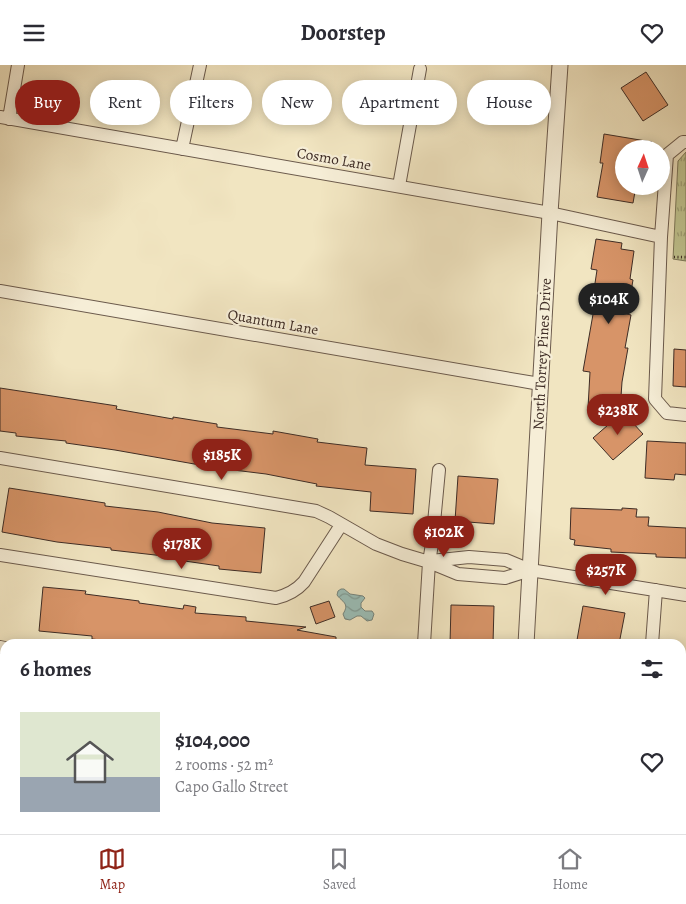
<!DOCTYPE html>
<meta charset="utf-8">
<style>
:root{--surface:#fff;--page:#f2f2f3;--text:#2b2b33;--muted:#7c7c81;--line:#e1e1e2;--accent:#8f2418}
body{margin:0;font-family:Alegreya,serif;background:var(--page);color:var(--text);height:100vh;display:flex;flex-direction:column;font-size:19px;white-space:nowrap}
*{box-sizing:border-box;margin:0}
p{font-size:16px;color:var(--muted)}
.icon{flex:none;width:28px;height:28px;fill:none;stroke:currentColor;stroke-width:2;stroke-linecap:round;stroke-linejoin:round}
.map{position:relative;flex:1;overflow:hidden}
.details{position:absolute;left:0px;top:574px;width:686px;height:196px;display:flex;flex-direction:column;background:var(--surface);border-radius:15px 15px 0 0;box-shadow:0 2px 12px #0003}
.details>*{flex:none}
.guide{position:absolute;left:15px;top:15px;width:656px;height:45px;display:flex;gap:10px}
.needle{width:32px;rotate:3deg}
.fabs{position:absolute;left:615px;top:75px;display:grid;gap:10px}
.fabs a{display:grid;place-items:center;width:55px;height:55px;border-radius:50%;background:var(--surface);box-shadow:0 2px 12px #0003;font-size:25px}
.price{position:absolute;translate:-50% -42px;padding:0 11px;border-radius:18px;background:var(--accent);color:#fff;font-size:16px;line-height:32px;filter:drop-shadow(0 1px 2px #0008)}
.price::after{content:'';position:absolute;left:50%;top:30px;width:15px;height:11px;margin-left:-8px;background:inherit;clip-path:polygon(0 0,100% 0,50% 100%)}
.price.selected{background:#222;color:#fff}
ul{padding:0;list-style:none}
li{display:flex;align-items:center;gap:15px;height:125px;padding:0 20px}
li+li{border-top:1px solid var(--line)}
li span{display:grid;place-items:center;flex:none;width:140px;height:100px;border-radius:0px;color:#555}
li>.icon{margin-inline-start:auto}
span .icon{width:60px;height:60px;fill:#fffc;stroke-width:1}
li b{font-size:21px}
h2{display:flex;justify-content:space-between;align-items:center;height:60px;padding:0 20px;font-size:21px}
.tag{padding:0 18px;border-radius:22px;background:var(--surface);box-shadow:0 2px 12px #0003;font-size:18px;line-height:45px}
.tag.selected{background:var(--accent);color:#fff}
header{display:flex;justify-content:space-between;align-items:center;height:65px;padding:0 20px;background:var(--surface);font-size:22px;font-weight:700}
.tabs{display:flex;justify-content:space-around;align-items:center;height:70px;border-top:1px solid var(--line);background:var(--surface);font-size:14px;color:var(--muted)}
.tabs a{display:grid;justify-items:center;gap:2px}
.tabs .selected{color:var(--accent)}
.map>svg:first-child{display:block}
</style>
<header><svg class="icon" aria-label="menu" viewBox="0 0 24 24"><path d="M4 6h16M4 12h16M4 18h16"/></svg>Doorstep<svg class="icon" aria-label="heart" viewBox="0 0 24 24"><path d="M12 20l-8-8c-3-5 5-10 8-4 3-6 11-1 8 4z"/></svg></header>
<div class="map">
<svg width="686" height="769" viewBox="0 0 686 769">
<defs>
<pattern id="park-tufts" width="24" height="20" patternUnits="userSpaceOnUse" patternTransform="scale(1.25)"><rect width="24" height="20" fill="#bfc38f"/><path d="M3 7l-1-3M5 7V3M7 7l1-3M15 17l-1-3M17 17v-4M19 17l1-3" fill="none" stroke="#9d9f75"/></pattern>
<pattern id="water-waves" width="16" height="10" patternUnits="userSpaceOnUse" patternTransform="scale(1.25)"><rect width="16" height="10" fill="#9bbeb7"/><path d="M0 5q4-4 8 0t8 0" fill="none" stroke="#809b95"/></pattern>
</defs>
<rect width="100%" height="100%" fill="#f1e5c1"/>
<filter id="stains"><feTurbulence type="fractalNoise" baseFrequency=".004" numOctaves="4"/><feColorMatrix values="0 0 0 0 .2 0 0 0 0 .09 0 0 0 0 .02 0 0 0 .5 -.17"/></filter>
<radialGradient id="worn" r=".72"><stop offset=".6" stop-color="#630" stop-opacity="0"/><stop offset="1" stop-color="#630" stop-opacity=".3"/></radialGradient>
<path fill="url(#park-tufts)" stroke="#7e785a" d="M686 87V196L673 194 678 96Z"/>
<path fill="url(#water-waves)" stroke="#76847d" d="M341 524H344L350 529 363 531 365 533 361 538V542L365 546H372L374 549 372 555 367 556 361 551H357L350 555 345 554 343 549C350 538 342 537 337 530L338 526Z"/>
<path fill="#d79468" stroke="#3e2c25" d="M646 7 668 40 643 56 621 23Z
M604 69 652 77V84H624V121H636L633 138 597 132 603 98H600Z
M596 174 622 178 621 184 634 186 630 214 633 215 627 249 631 250 625 283H628L622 317 620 346 588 343 590 307 583 306 595 238H592L597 205 591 204Z
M674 284 686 285V322L673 321Z
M0 323 117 341 116 344 173 354V352L217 359V362L273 369V366L318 374 317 377 367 383 365 400 416 404 413 449 370 446 371 427 316 421 317 419 266 409 217 403 115 385 66 378V376L16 371V368L0 366Z
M623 347 643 369 613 395 593 373Z
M647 376 686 378V410L675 409 674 415 645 413Z
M458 411 498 414 494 459 455 456Z
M9 423 105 438V441L158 447 212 458 265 463 261 508 219 504V501L164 493V491L111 485V483L57 477 2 467Z
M571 443 622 445V443L637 444 636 452H649L648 461 686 463V493L656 492V489L611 487V484L574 480 575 475 570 474Z
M43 522 86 526 85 529 139 536V538L183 544 184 540 196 542 195 548 246 552V556L306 562 297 565 336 572V579H134L92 574V571L39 566Z
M329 536 335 552 316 559 310 542Z
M451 540 494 541 493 579H450Z
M583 541 625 548 619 579H598L577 575Z"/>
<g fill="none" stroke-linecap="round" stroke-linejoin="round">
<defs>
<path id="minor" d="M0 52 550 148 661 172
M9 54 18 0
M686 77H683L667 90 661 172 655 334 667 348 686 350
M182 84 200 0
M399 121 420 4
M0 226 540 319
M0 393 316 446 329 452 376 479 402 489 429 497 458 509 505 513 530 505
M0 490 276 533C288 530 296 526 304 517L341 460
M431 496 469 492 506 495 530 505 686 530
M424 579 429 497 432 479 439 405
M652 579 656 525
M0 582 5 583
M0 677 5 678
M417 769V765
M640 769 641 765"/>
<path id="tertiary" d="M526 579 550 148 560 0
M517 769V765"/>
</defs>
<use href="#minor" stroke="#6b5a4c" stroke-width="14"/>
<use href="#tertiary" stroke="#6b5a4c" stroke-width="17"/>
<path stroke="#3e2c25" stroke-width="2.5" stroke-dasharray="1 2.5" stroke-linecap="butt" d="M674 192H686"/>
<use href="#minor" stroke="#f6eed7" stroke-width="12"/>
<use href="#tertiary" stroke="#f6eed7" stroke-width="15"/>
</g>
<g text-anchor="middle" stroke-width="4.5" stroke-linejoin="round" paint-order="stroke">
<g font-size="15" fill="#3e2c25" stroke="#f6eed7">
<text transform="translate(334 94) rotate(10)" y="5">Cosmo Lane</text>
<text transform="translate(273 257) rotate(10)" y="5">Quantum Lane</text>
<text transform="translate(542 289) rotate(-87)" y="5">North Torrey Pines Drive</text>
</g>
</g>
<rect width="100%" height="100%" filter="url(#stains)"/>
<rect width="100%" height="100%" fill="url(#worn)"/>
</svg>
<div class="fabs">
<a><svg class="needle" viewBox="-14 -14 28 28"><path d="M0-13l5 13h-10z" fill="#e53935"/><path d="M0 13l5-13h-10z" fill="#7c7c81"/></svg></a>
</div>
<b class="price selected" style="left:609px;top:260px">$104K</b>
<b class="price" style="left:618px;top:371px">$238K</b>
<b class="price" style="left:222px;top:416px">$185K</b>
<b class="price" style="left:444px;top:493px">$102K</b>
<b class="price" style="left:182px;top:505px">$178K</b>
<b class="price" style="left:606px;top:531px">$257K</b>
<div class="guide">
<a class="tag selected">Buy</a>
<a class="tag">Rent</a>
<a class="tag">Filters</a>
<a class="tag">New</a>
<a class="tag">Apartment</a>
<a class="tag">House</a>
</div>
<section class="details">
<h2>6 homes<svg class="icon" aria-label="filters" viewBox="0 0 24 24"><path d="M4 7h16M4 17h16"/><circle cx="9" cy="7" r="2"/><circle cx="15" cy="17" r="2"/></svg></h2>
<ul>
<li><span style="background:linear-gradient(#dfe7d0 65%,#9aa5b1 0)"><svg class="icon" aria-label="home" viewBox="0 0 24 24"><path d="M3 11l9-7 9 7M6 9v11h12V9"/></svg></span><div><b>$104,000</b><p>2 rooms · 52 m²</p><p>Capo Gallo Street</p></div><svg class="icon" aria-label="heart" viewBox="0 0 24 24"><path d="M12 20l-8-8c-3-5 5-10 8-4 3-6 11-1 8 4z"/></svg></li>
</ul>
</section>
</div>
<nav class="tabs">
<a class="selected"><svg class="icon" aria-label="map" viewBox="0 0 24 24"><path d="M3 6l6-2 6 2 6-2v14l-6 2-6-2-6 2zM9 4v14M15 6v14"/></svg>Map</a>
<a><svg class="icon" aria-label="saved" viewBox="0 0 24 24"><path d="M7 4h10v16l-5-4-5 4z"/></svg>Saved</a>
<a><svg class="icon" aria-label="home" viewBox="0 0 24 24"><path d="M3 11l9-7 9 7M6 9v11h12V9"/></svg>Home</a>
</nav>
